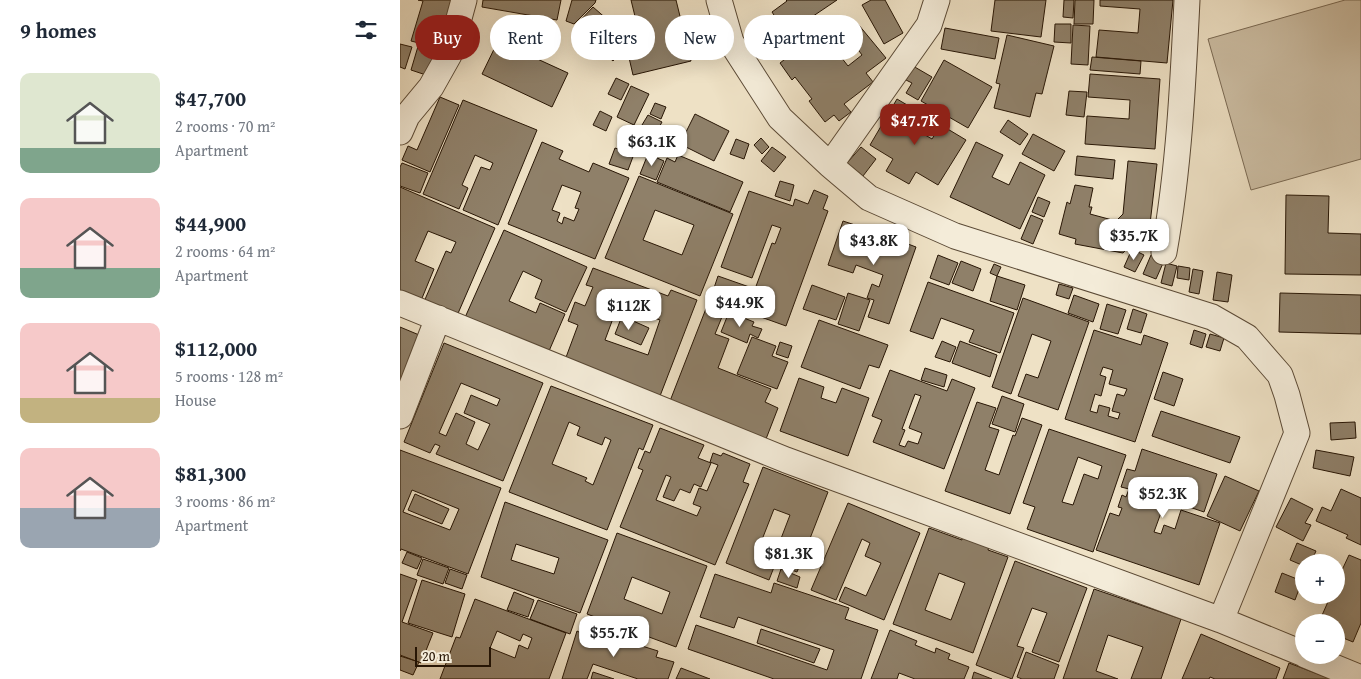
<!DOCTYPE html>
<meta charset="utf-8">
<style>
:root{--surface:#fff;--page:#f6f6f7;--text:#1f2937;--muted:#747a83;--accent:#8f2418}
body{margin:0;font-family:"Gentium Book Plus",serif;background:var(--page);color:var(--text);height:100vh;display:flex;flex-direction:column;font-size:19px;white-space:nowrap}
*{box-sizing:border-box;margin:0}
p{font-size:16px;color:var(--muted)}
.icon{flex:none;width:28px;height:28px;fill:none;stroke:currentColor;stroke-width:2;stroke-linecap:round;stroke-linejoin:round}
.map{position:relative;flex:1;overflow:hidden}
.panel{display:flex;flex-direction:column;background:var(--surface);width:400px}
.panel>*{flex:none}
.guide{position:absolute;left:15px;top:15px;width:475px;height:45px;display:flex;gap:10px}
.buttons{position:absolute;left:895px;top:554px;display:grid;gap:10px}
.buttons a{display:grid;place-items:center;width:50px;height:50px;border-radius:50%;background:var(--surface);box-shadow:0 5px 20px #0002;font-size:25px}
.scale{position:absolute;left:15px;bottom:12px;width:76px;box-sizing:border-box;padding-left:5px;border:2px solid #281605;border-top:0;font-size:14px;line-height:18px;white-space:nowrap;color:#281605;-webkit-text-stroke:4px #f4ecd9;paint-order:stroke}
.price{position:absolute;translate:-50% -42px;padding:0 11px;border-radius:10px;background:#fff;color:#222;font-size:16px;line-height:32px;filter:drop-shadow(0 1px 2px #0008)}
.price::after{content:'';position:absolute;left:50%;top:30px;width:15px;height:11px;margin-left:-8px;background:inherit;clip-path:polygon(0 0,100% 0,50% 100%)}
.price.on{background:var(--accent);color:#fff}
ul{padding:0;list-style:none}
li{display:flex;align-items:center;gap:15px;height:125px;padding:0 20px}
li span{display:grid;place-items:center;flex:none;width:140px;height:100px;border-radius:10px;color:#555}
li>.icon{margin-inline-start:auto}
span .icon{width:60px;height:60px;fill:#fffc;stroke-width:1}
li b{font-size:21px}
h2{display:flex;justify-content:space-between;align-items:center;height:60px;padding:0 20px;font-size:21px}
.pill{padding:0 18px;border-radius:22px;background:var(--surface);box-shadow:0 5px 20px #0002;font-size:18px;line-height:45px}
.pill.on{background:var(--accent);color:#fff}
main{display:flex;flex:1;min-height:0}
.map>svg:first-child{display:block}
</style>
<main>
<section class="panel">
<h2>9 homes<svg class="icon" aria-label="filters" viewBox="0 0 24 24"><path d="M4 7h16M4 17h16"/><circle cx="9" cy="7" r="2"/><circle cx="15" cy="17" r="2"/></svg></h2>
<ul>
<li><span style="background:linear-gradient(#dfe7d0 75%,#7fa58c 0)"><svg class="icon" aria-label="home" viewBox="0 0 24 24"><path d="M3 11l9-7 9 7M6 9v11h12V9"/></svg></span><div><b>$47,700</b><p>2 rooms · 70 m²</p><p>Apartment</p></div></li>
<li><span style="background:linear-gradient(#f6c9c9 70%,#7fa58c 0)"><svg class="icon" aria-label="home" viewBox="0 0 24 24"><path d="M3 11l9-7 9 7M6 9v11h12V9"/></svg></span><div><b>$44,900</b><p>2 rooms · 64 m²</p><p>Apartment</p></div></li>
<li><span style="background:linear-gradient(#f6c9c9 75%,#c2b280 0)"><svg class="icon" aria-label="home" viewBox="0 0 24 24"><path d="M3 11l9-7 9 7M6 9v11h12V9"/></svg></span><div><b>$112,000</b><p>5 rooms · 128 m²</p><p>House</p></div></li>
<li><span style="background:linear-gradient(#f6c9c9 60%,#9aa5b1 0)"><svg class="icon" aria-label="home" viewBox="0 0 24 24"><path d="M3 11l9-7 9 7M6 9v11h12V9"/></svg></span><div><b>$81,300</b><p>3 rooms · 86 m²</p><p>Apartment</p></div></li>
</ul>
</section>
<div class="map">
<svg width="961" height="679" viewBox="0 0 961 679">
<rect width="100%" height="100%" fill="#eee1c5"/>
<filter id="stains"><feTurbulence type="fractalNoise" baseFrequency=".004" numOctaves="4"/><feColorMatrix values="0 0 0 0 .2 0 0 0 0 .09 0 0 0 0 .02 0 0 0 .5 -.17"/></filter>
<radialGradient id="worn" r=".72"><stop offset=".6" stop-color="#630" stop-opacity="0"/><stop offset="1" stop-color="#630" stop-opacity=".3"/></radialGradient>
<path fill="#ccbea4" stroke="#7a6a54" d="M945 0H961V159L851 190 808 39Z"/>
<path fill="#8f8069" stroke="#281605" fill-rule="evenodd" d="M18 0H52L29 76 11 70 19 43 11 41 23 1Z
M83 0H161L157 20 82 7Z
M172 0H196L195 3 174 24 166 21Z
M231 0H276L291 61 233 75 227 49 242 45Z
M386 0H437L394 29 389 21 381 26 372 12 387 1Z
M471 0H485L503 33 484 44 462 5Z
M595 0H646L641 37 591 31Z
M664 0H674L673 18 663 17Z
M675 0H694L693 24H674Z
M700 0H773L767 63 696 57 699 30 738 33 740 9 700 6Z
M193 7 232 41 213 61 174 27Z
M458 24 486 58 466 73 473 82 444 104 451 112 439 121 434 115 425 122 409 101 412 99 395 77 392 80 380 63 427 27 436 39 430 43 448 66 462 55 446 33Z
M655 24H671V43L654 42Z
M673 25 690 26 688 65 671 64Z
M545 28 599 38 595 59 541 49Z
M365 34 371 43 357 52 351 43Z
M607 35 654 46 642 94 636 93 630 117 594 108 600 84 596 83Z
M98 41 168 73 152 107 82 74Z
M0 44 12 47 5 69 0 67Z
M692 57 741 61 740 74 690 70Z
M544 60 592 87 568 128 521 101Z
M513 66 532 77 518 100 506 93 512 83 506 80Z
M690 74 760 79 755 149 685 144 687 116 729 119 730 100 688 97Z
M216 78 229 84 221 100 208 94Z
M231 86 249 94 234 125 217 117Z
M669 91 687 92 684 117 666 115Z
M40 97 59 105 30 172 2 160 8 146 17 150Z
M497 99 524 115 515 129 532 139 541 125 566 140 538 185 516 172 509 184 486 171 493 159 470 145Z
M63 100 137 130 98 225 63 210 81 167 90 170 93 163 75 155 62 185 68 188 59 209 23 194Z
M255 103 266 107 261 119 250 114Z
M200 111 212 117 206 131 193 125Z
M295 114 329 131 314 161 280 144Z
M248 115 262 122 256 133 242 125Z
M608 120 628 134 620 145 600 132Z
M633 134 665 151 654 171 622 154Z
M361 138 369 147 362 154 354 145Z
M336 139 349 144 344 159 330 154Z
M142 142 163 151 159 159 189 172 193 163 229 178 195 259 108 224ZM162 185 181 192 175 208 179 209 174 221 164 217 162 224 157 221 160 213 152 210Z
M576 142 603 155 592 177 609 185 620 162 645 175 620 229 550 197Z
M372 147 386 157 374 172 361 161Z
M461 147 476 159 463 176 447 163Z
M215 148 234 154 228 170 209 164Z
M248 154 264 161 256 180 240 174Z
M278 155 343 182 330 212 257 182 267 158 275 162Z
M677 156 715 160 713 179 675 175Z
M728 161 757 164 750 224 723 253 675 244 676 239 659 234 667 202 670 204 675 185 693 188 689 207H692L690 214 716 221 723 214Z
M2 163 28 173 20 193 0 186V167Z
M239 176 333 214 300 296 205 258ZM255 210 294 225 282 255 243 240Z
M380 181 394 185 390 201 375 196Z
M0 187 95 228 56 318 23 304 46 251 51 253 56 242 28 231 15 261 34 269 20 303 0 294Z
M414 190 428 196 423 209 428 211 386 326 333 307 332 311 309 303 318 276 355 289 372 243 375 244 381 228 372 225 352 278 321 267 349 191 393 206 395 199 408 204Z
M886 195 929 196 928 233 961 234V275L885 274Z
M638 197 650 202 644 217 632 212Z
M631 215 643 220 633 244 621 239Z
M443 221 461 227 459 231 499 245 500 241 516 247 489 324 468 317 474 300 467 298 472 284 479 287 483 275 456 265 453 273 428 265Z
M104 230 187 267 166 312 135 298 142 280 123 271 109 301 136 313 140 303 165 314 146 358 63 322Z
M732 249 744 255 735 272 724 267Z
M538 255 558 263 549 285 530 278Z
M751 255 764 261 756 279 743 274Z
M561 261 581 269 573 291 552 283Z
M766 263 777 266 772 286 761 283Z
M594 264 601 267 597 276 590 273Z
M778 266 790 268 789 280 777 278Z
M193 268 268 296 271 290 297 300 260 396 165 360 178 325 168 321 175 302 185 306 193 287 186 285ZM218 305 260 320 248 355 205 340Z
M793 269 803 271 799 294 789 292Z
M817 272 832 275 828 302 813 300Z
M597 276 625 285 617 310 590 301Z
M528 282 614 313 600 353 569 342 574 330 541 318 533 339 510 331Z
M659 284 673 288 669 299 656 295Z
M412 285 445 297 436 320 403 309Z
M448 293 470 300 459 331 438 324Z
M880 293 961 295V334L879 332Z
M674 295 699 304 693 322 668 313Z
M623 298 689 322 658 410 618 396 626 374 638 378 651 341 632 334 611 394 592 387Z
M707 304 726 310 718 334 700 329Z
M307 306 324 312 315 334 329 339 318 368 371 389 365 402 378 408 366 439 270 401Z
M733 309 747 314 741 333 727 329Z
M329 312 354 322 352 326 362 329 358 338 350 334 347 343 321 332Z
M222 316 249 328 241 345 215 334Z
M419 320 488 345 479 368 469 365 460 389 401 367Z
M0 327 24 337 0 401Z
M694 330 741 345 744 335 768 343 735 442 665 419ZM703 367 713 370 709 384 727 389 724 396 717 394 712 411 720 413 718 419 708 416 710 408 699 405 697 413 690 411 695 394 701 396 706 377 700 375Z
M794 330 806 334 802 348 790 344Z
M810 334 824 338 820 351 806 347Z
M352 337 376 346 372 356 388 362 377 389 337 374Z
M542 341 556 347 550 362 535 357Z
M560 341 597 355 590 377 552 363Z
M380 342 392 346 388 358 376 354Z
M44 343 143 383 103 481 36 454 40 446 35 444 30 453 4 442ZM61 383 100 399 97 406 71 395 64 413 90 424 78 450 66 444 75 422 56 413 46 436 39 433Z
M525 368 547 375 544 387 521 380Z
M490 370 547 391 552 379 575 388 544 469 473 442 482 420 472 416ZM515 394 521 396 509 428 522 433 518 444 508 441 505 447 499 445 505 430 502 429Z
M763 372 783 379 774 406 754 399Z
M399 378 424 387 421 398 436 403 442 388 469 398 448 456 380 431Z
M151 386 253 425 243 450 239 448 207 530 109 492ZM169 422 180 427 177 435 202 445 205 437 211 440 193 485 185 481 187 478 152 464Z
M602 396 624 404 615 432 592 424Z
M577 402 596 408 589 427 599 430 585 470 599 475 613 435 615 436 622 418 642 425 610 514 545 491Z
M761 411 840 437 830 463 752 436Z
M955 422 956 438 931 440 930 423Z
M260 428 304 445 298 458 311 463 301 487 294 484 290 493 280 489 274 501 263 497 271 477 266 475 256 500 297 516 301 507 293 504 299 488 307 491 318 465 310 462 313 453 321 456 323 453 350 464 343 482 349 484 315 565 220 527 243 470 238 468 245 451 250 453Z
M649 429 726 455 693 552 627 529 635 507 623 503ZM678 457 702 466 698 479 684 474 673 505 662 502Z
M742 449 817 474 804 512 766 499 754 532 761 534 764 525 775 529 781 510 820 523 799 585 696 550 710 513 719 516 722 508 718 507 722 495 726 497 729 489 721 487 727 469 735 471Z
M0 450 101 488 68 574 1 549 0 551ZM12 490 59 509 50 530 3 512Z
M916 450 954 457 950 476 913 468Z
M363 467 428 492 397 572 381 566 386 553 377 549 390 515 374 509 356 555 376 562 369 580 326 563Z
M825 476 859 491 840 531 807 516Z
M941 489 961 498V545L946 538 948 535 916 521 922 507 931 511Z
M15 494 49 509 42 524 8 510Z
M891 498 913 509 905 523 911 525 903 541 876 527Z
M105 502 208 540 180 613 81 577ZM116 544 159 558 154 574 111 560Z
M448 503 520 533 484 620 439 601 445 587 466 596 481 563 465 556 470 543 462 539 436 600 411 590Z
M529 528 562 540 563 536 589 546 588 550 608 557 573 653 493 624ZM539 573 565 583 551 620 525 610Z
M217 533 307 566 276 647 187 614ZM232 577 270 592 262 614 224 599Z
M897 543 916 551 911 562H904V566L890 560Z
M7 552 22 558 17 569 2 563Z
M949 555 961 560V623L953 642 936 635V622H919L931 595H936V583Z
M23 559 49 568 43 584 17 575Z
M615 561 687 588 659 662 632 652 647 613 632 608 617 646 624 648 612 679 576 665Z
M50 569 67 575 62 589 45 583Z
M381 569 400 577 397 588 377 581Z
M882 573 902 581 895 600 875 592Z
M0 574 17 580 2 622 33 633 21 663 0 655Z
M315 574 371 593 374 583 449 608 445 619 478 630 461 679H374L288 649 296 625 427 670 434 650 338 617 334 628 300 617Z
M22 580 65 594 52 637 8 623Z
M694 589 781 619 761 679H731L743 647 708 635 696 671 718 679H663Z
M114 592 134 600 128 617 107 610Z
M75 599 166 633 149 679H40L56 637 60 638ZM97 631 120 641 123 634 132 638 128 649 119 645 115 658 90 648Z
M138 600 177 614 170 634 130 619Z
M186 626 210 634 208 641 225 647 226 641 258 651 256 657 274 662 268 679H238L193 664 187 679H162L177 631 183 634Z
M361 629 420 649 414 663 357 643Z
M490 630 517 641 515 645 535 653 536 648 550 654 548 659 569 667 564 679H515L499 673 497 679H471Z
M801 634 880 668 876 679H815L810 677 809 679H782Z
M626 652 659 665 654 679H622L617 677Z
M0 656 19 662 13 675 0 670Z
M889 663 931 679H883Z
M281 668 310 679H276Z
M193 672 214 679H191Z
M574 672 592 679H572Z"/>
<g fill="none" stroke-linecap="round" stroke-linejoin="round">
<defs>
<path id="street" d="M319 0 331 42 380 118 430 165 469 198 555 236 812 317 847 337 880 375 887 395 897 433 821 620
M0 132 7 116 31 87 49 55 64 0
M430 165 529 25 537 0
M764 252C779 168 783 84 787 0
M0 303 386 460 821 620 904 654
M0 416 38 318
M905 655 961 678"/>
</defs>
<use href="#street" stroke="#5a4935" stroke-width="27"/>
<use href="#street" stroke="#f4ecd9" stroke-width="25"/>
</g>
<rect width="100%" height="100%" filter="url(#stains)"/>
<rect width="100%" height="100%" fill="url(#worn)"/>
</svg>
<div class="buttons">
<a>+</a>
<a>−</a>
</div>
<div class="scale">20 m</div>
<b class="price on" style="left:515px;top:146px">$47.7K</b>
<b class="price" style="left:252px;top:167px">$63.1K</b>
<b class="price" style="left:734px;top:261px">$35.7K</b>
<b class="price" style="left:474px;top:266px">$43.8K</b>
<b class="price" style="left:340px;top:328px">$44.9K</b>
<b class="price" style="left:229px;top:331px">$112K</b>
<b class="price" style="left:763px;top:519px">$52.3K</b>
<b class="price" style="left:389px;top:579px">$81.3K</b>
<b class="price" style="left:214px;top:658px">$55.7K</b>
<div class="guide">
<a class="pill on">Buy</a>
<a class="pill">Rent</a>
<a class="pill">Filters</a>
<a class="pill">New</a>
<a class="pill">Apartment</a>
</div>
</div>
</main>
